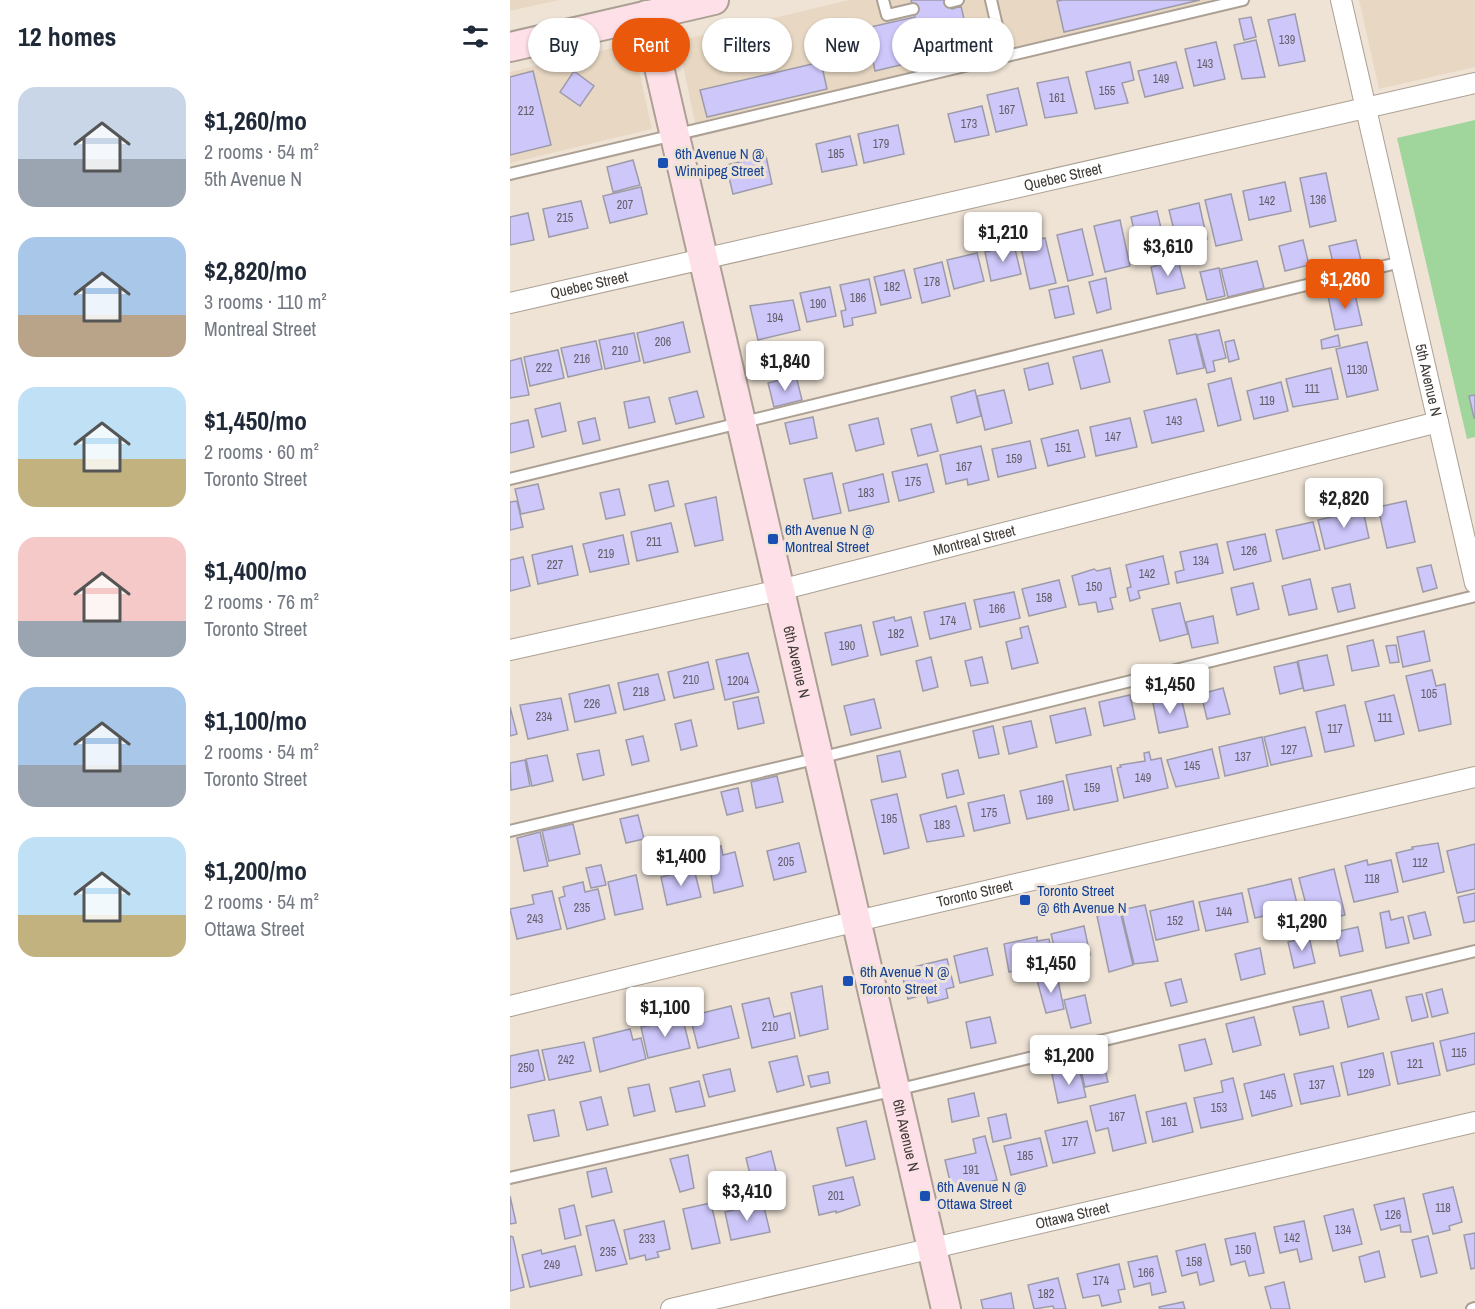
<!DOCTYPE html>
<meta charset="utf-8">
<style>
:root{--surface:#fff;--page:#f2f2f3;--text:#1f2937;--muted:#747a83;--accent:#ea580c}
body{margin:0;font-family:"Archivo Narrow",sans-serif;background:var(--page);color:var(--text);height:100vh;display:flex;flex-direction:column;font-size:22px;white-space:nowrap}
*{box-sizing:border-box;margin:0}
p{font-size:20px;color:var(--muted)}
.icon{flex:none;width:33px;height:33px;fill:none;stroke:currentColor;stroke-width:2;stroke-linecap:round;stroke-linejoin:round}
.map{position:relative;flex:1;overflow:hidden}
.details{display:flex;flex-direction:column;background:var(--surface);width:510px}
.details>*{flex:none}
.hud{position:absolute;left:18px;top:18px;width:570px;height:54px;display:flex;gap:12px}
.price{position:absolute;translate:-50% -51px;padding:0 14px;border-radius:6px;background:#fff;color:#222;font-size:20px;line-height:39px;filter:drop-shadow(0 2px 3px #0008)}
.price::after{content:'';position:absolute;left:50%;top:36px;width:18px;height:14px;margin-left:-9px;background:inherit;clip-path:polygon(0 0,100% 0,50% 100%)}
.price.active{background:var(--accent);color:#fff}
ul{padding:0;list-style:none}
li{display:flex;align-items:center;gap:18px;height:150px;padding:0 18px}
li span{display:grid;place-items:center;flex:none;width:168px;height:120px;border-radius:18px;color:#555}
li>.icon{margin-inline-start:auto}
span .icon{width:72px;height:72px;fill:#fffc;stroke-width:1}
li b{font-size:26px}
h2{display:flex;justify-content:space-between;align-items:center;height:72px;padding:0 18px;font-size:26px}
.chip{padding:0 21px;border-radius:27px;background:var(--surface);box-shadow:0 2px 4px #0004;font-size:21px;line-height:54px}
.chip.active{background:var(--accent);color:#fff}
main{display:flex;flex:1;min-height:0}
.map>svg:first-child{display:block}
</style>
<main>
<section class="details">
<h2>12 homes<svg class="icon" aria-label="filters" viewBox="0 0 24 24"><path d="M4 7h16M4 17h16"/><circle cx="9" cy="7" r="2"/><circle cx="15" cy="17" r="2"/></svg></h2>
<ul>
<li><span style="background:linear-gradient(#c9d6e8 60%,#9aa5b1 0)"><svg class="icon" aria-label="home" viewBox="0 0 24 24"><path d="M3 11l9-7 9 7M6 9v11h12V9"/></svg></span><div><b>$1,260/mo</b><p>2 rooms · 54 m²</p><p>5th Avenue N</p></div></li>
<li><span style="background:linear-gradient(#a9c7e8 65%,#b9a48a 0)"><svg class="icon" aria-label="home" viewBox="0 0 24 24"><path d="M3 11l9-7 9 7M6 9v11h12V9"/></svg></span><div><b>$2,820/mo</b><p>3 rooms · 110 m²</p><p>Montreal Street</p></div></li>
<li><span style="background:linear-gradient(#bfe0f5 60%,#c2b280 0)"><svg class="icon" aria-label="home" viewBox="0 0 24 24"><path d="M3 11l9-7 9 7M6 9v11h12V9"/></svg></span><div><b>$1,450/mo</b><p>2 rooms · 60 m²</p><p>Toronto Street</p></div></li>
<li><span style="background:linear-gradient(#f6c9c9 70%,#9aa5b1 0)"><svg class="icon" aria-label="home" viewBox="0 0 24 24"><path d="M3 11l9-7 9 7M6 9v11h12V9"/></svg></span><div><b>$1,400/mo</b><p>2 rooms · 76 m²</p><p>Toronto Street</p></div></li>
<li><span style="background:linear-gradient(#a9c7e8 65%,#9aa5b1 0)"><svg class="icon" aria-label="home" viewBox="0 0 24 24"><path d="M3 11l9-7 9 7M6 9v11h12V9"/></svg></span><div><b>$1,100/mo</b><p>2 rooms · 54 m²</p><p>Toronto Street</p></div></li>
<li><span style="background:linear-gradient(#bfe0f5 65%,#c2b280 0)"><svg class="icon" aria-label="home" viewBox="0 0 24 24"><path d="M3 11l9-7 9 7M6 9v11h12V9"/></svg></span><div><b>$1,200/mo</b><p>2 rooms · 54 m²</p><p>Ottawa Street</p></div></li>
</ul>
</section>
<div class="map">
<svg width="965" height="1309" viewBox="0 0 965 1309">
<rect width="100%" height="100%" fill="#eee3d5"/>
<path fill="#e8d8c3" d="M0 0H49L0 11Z
M339 0H714L185 123 168 41Z
M849 0H965V67L869 89Z
M123 43 142 129 0 163V72Z"/>
<path fill="#a0d69c" d="M965 120V437L957 439 887 138Z"/>
<path fill="#cec7fa" stroke="#9d9baa" stroke-width="1.5" d="M401 0H440L442 9 451 6 461 49 417 59 419 64 408 67 407 61 365 71 356 28 405 17Z
M553 0H690L554 32 547 1Z
M785 14 795 61 769 66 758 20Z
M741 17 746 37 734 40 729 19Z
M746 40 755 77 732 79 724 45Z
M706 42 715 79 684 86 675 49Z
M311 62 317 89 197 117 190 90Z
M620 62 624 80 612 83 618 103 585 109 576 72Z
M666 62 673 88 635 97 628 71Z
M23 71 41 145 0 155V77Z
M64 71 84 86 70 106 50 92Z
M558 77 567 113 535 118 527 83Z
M508 88 517 125 486 132 477 95Z
M472 106 479 135 445 142 438 114Z
M388 125 394 154 354 163 348 134Z
M340 136 347 165 312 172 306 144Z
M256 156 262 184 223 194 216 165Z
M123 160 130 185 103 192 97 167Z
M816 173 826 221 800 227 790 178Z
M775 182 781 211 739 220 733 191Z
M131 187 137 214 100 223 93 196Z
M721 194 732 240 706 246 695 200Z
M71 201 78 228 39 237 33 209Z
M689 203 697 239 668 246 659 210Z
M647 211 658 258 632 264 621 217Z
M18 213 24 240 0 245V217Z
M610 220 620 266 595 272 584 226Z
M572 229 583 275 558 281 547 235Z
M535 238 546 283 520 289 510 243Z
M793 240 799 265 775 271 769 246Z
M846 240 852 265 825 271 819 246Z
M504 245 511 274 481 281 475 252Z
M467 253 474 281 444 289 437 260Z
M668 260 675 288 647 294 641 267Z
M747 261 754 288 718 297 711 269Z
M432 262 440 296 412 303 404 269Z
M709 268 715 296 697 300 690 272Z
M394 270 401 298 371 305 364 277Z
M596 278 601 309 587 313 579 282Z
M359 279 366 313 342 318 343 325 334 327 331 311 336 310 330 285Z
M558 286 564 314 545 318 539 290Z
M320 287 326 316 297 322 290 293Z
M844 290 852 325 825 330 818 296Z
M283 300 290 330 248 340 240 306Z
M173 322 180 352 134 363 127 333Z
M709 330 716 358 703 361 705 371 697 373 687 335Z
M124 333 130 361 95 369 89 340Z
M686 334 694 368 667 374 659 340Z
M828 335 830 346 812 349 811 340Z
M724 340 729 359 719 362 715 342Z
M86 341 92 369 58 377 51 348Z
M857 342 868 390 837 397 826 349Z
M48 350 54 378 20 386 14 357Z
M592 350 600 382 571 389 563 357Z
M11 358 19 395 0 398V361Z
M538 363 543 384 519 390 514 369Z
M821 368 828 399 783 407 776 379Z
M286 376 292 400 264 407 258 383Z
M721 378 731 420 708 426 698 384Z
M771 382 778 411 744 419 737 391Z
M465 390 471 416 447 423 441 397Z
M494 390 502 423 475 430 467 396Z
M187 391 194 417 166 424 159 398Z
M965 395V418H964L959 396Z
M139 397 145 422 119 428 114 402Z
M686 399 694 431 642 443 634 411Z
M50 403 56 431 32 437 25 409Z
M303 417 307 438 280 444 275 423Z
M85 418 90 440 73 444 68 422Z
M368 418 374 444 346 451 339 425Z
M620 418 627 447 586 456 580 427Z
M18 420 24 447 0 453V424Z
M421 424 428 451 408 456 401 429Z
M568 430 575 457 538 466 531 439Z
M520 441 526 468 488 477 482 449Z
M471 446 479 480 458 485 457 479 436 484 430 455Z
M417 464 424 492 389 501 382 472Z
M322 473 331 513 303 519 294 479Z
M373 474 379 502 339 511 333 484Z
M158 481 164 506 145 511 139 485Z
M28 484 34 509 11 514 5 489Z
M109 489 115 515 96 519 90 493Z
M206 497 213 540 185 546 175 504Z
M7 501 13 527 0 530V502Z
M896 501 905 542 877 548 868 507Z
M853 510 859 538 815 549 808 520Z
M803 522 810 550 773 559 766 530Z
M161 523 168 552 127 561 121 532Z
M755 534 761 561 724 570 717 542Z
M113 535 119 564 80 572 73 544Z
M707 544 713 573 667 583 665 572 674 570 670 552Z
M62 546 68 575 28 584 22 555Z
M653 556 659 584 628 591 630 598 620 601 617 588 621 587 616 565Z
M13 557 20 586 0 591V560Z
M921 565 927 588 913 592 907 568Z
M600 568 606 597 600 598 603 609 588 612 586 602 569 605 562 576 584 569 587 571Z
M800 579 807 609 779 615 772 586Z
M549 580 556 607 519 616 512 589Z
M743 583 749 609 727 615 721 588Z
M840 584 845 608 828 612 822 588Z
M504 592 510 618 470 627 464 600Z
M455 603 461 629 420 639 414 612Z
M670 603 678 634 650 641 642 609Z
M703 616 708 643 682 648 676 622Z
M384 617 385 621 401 617 408 646 371 655 363 622Z
M351 625 358 656 322 665 315 633Z
M518 626 528 663 502 669 496 642 512 638 510 628Z
M914 631 920 661 893 667 887 637Z
M863 640 869 666 842 671 837 646Z
M886 645 889 662 880 663 876 646Z
M238 653 249 692 215 700 206 660Z
M817 655 824 685 794 691 788 661Z
M421 657 428 687 413 691 406 661Z
M472 657 478 683 461 686 455 661Z
M198 662 204 689 164 698 158 672Z
M787 662 793 688 770 694 764 667Z
M922 670 926 686 935 684 941 724 909 731 896 676Z
M148 674 155 700 114 710 108 683Z
M99 685 106 713 65 722 59 694Z
M713 688 720 714 697 719 691 694Z
M620 695 625 719 594 726 589 702Z
M884 695 894 734 865 741 855 702Z
M248 697 254 723 228 729 223 702Z
M671 697 678 727 649 733 643 703Z
M51 698 58 730 18 739 10 705Z
M364 699 371 728 341 735 334 706Z
M835 705 844 746 815 752 806 712Z
M0 707 7 734 0 736Z
M575 708 581 735 546 743 540 716Z
M181 720 187 746 171 750 165 724Z
M521 721 527 747 499 754 493 727Z
M483 726 489 754 469 758 463 731Z
M795 727 802 756 761 765 754 737Z
M133 736 139 761 122 765 116 740Z
M752 737 758 766 715 776 709 747Z
M702 749 709 778 666 787 657 760Z
M89 750 94 775 73 780 67 754Z
M390 751 396 777 372 782 367 756Z
M639 752 641 760 651 758 658 788 614 798 607 768 611 767 610 765 635 761 634 753Z
M37 755 43 781 22 786 16 759Z
M15 760 20 786 1 790 0 763Z
M601 766 608 801 564 810 556 775Z
M448 770 454 794 437 798 432 774Z
M267 776 273 802 246 808 241 782Z
M553 781 559 810 517 819 510 791Z
M228 788 233 811 217 815 211 792Z
M387 794 399 848 374 854 361 800Z
M494 795 500 823 464 831 458 803Z
M446 806 454 836 417 842 410 815Z
M128 815 134 839 116 843 110 819Z
M63 824 70 854 39 861 32 831Z
M30 832 38 866 14 871 7 838Z
M289 843 296 872 264 880 257 851Z
M928 843 934 872 893 882 886 853 903 849 902 847Z
M965 844V889L947 893 937 851Z
M211 846 213 855 225 852 233 886 204 893 197 849Z
M857 860 858 865 881 860 888 892 844 902 835 866Z
M91 865 96 885 81 888 76 868Z
M184 869 191 897 157 905 151 877Z
M824 869 835 915 818 919 816 907 798 912 789 878Z
M126 875 133 909 105 915 98 882Z
M781 879 788 908 745 918 738 889Z
M73 882 75 892 88 889 95 919 57 929 49 898 55 896 53 887Z
M42 891 51 929 7 939 0 909 24 904 22 895Z
M732 893 738 922 696 931 689 902Z
M965 893V921L954 923 948 897Z
M683 901 689 930 646 940 640 911Z
M635 905 648 961 624 964 611 910Z
M610 911 623 965 599 972 587 916Z
M879 911 881 920 893 917 899 943 876 948 870 913Z
M915 912 921 935 904 939 898 916Z
M574 926 580 955 548 962 541 934Z
M848 927 853 951 830 956 825 932Z
M527 937V941L539 939 543 959 531 961 532 965 499 972 494 944Z
M799 937 805 963 784 968 778 942Z
M477 948 483 975 450 983 444 956Z
M750 948 755 974 731 980 725 954Z
M437 959 444 987 436 989 438 998 418 1003 416 994 398 999 391 970Z
M547 976 554 1009 536 1013 527 980Z
M671 979 677 1002 661 1006 655 983Z
M312 986 318 1029 290 1036 281 993Z
M932 989 938 1013 922 1017 916 993Z
M861 990 869 1019 838 1027 831 997Z
M912 994 918 1017 902 1021 896 997Z
M575 995 581 1023 561 1028 554 1000Z
M259 998 264 1017 280 1013 285 1038 242 1048 232 1004Z
M813 1001 819 1028 790 1035 783 1007Z
M221 1006 229 1038 188 1048 180 1016Z
M480 1017 486 1043 461 1048 456 1022Z
M744 1017 751 1045 723 1052 716 1024Z
M173 1020 180 1048 138 1058 131 1027Z
M120 1029 123 1040 131 1038 136 1059 90 1072 83 1038Z
M965 1033V1064L937 1071 930 1041Z
M695 1039 702 1064 675 1071 669 1045Z
M74 1042 81 1071 39 1080 32 1050Z
M923 1043 930 1075 888 1084 881 1052Z
M28 1050 35 1080 0 1088V1056Z
M873 1053 880 1085 838 1095 831 1063Z
M287 1056 294 1085 267 1092 259 1062Z
M592 1057 598 1082 575 1087 569 1062Z
M823 1066 830 1096 791 1104 784 1074Z
M569 1068 576 1097 548 1103 542 1074Z
M220 1069 225 1091 199 1097 193 1075Z
M318 1072 320 1083 301 1087 298 1076Z
M774 1074 782 1106 742 1116 734 1084Z
M723 1078 733 1119 691 1128 684 1098 713 1092 711 1081Z
M189 1081 195 1106 166 1112 160 1088Z
M139 1084 145 1111 124 1116 118 1088Z
M464 1093 469 1116 442 1122 438 1099Z
M625 1095 636 1143 603 1151 598 1128 586 1131 580 1106Z
M91 1097 98 1125 77 1130 70 1102Z
M676 1103 683 1132 643 1142 636 1112Z
M44 1110 49 1136 24 1141 18 1115Z
M496 1114 501 1138 483 1142 478 1118Z
M356 1121 365 1159 336 1166 327 1128Z
M577 1121 585 1153 543 1163 535 1131Z
M475 1136 487 1180 442 1190 435 1160 466 1153 463 1139Z
M530 1138 537 1166 501 1175 494 1146Z
M261 1151 269 1183 244 1190 236 1158Z
M178 1155 184 1188 170 1192 160 1159Z
M96 1168 102 1192 82 1197 77 1172Z
M343 1177 350 1205 326 1213V1211L309 1215 303 1186Z
M943 1187 952 1222 939 1226 940 1230 923 1234 913 1194Z
M0 1196 6 1223 0 1224Z
M894 1198 901 1232H891L890 1225 871 1230 864 1205Z
M201 1203 210 1243 182 1249 173 1209Z
M253 1203 260 1232 221 1240 215 1212Z
M64 1205 71 1235 55 1239 49 1209Z
M843 1209 852 1244 823 1251 814 1216Z
M104 1220 117 1264 86 1271 76 1226Z
M154 1221 160 1249 147 1252 149 1257 136 1260 135 1255 120 1259 114 1230Z
M794 1221 802 1259 790 1262 787 1249 770 1253 764 1227Z
M745 1233 754 1273 739 1276 735 1261 721 1265 715 1239Z
M965 1233V1268L961 1269 954 1235Z
M0 1236 3 1237 14 1287 0 1291Z
M918 1236 927 1273 911 1277 902 1240Z
M695 1244 704 1281 690 1285 687 1272 672 1276 666 1251Z
M65 1246 72 1275 20 1287 12 1255 31 1250 32 1254Z
M869 1251 875 1277 855 1282 849 1257Z
M647 1256 656 1292 642 1295 640 1283 624 1287 618 1262Z
M609 1264 615 1289 608 1290 611 1302 592 1306 589 1295 573 1298 567 1274Z
M548 1278 556 1309H544L543 1306 524 1309 518 1285Z
M774 1282 780 1309H761L755 1287Z
M501 1293 504 1309H473L471 1300Z
M673 1302 675 1309H650L649 1307Z"/>
<g fill="none" stroke-linecap="round" stroke-linejoin="round">
<defs>
<path id="lane" d="M373 0 377 15 403 9
M481 0 494 56
M440 2 448 0
M0 174 733 0
M0 479 891 262
M0 831 309 758 965 596
M0 1178 386 1090 965 951
M962 1309 965 1308"/>
<g id="street">
<path id="s1" d="M831 0 965 583"/>
<path id="s2" d="M0 303 965 83"/>
<path id="s3" d="M0 650 270 590 928 422"/>
<path id="s4" d="M0 1006 347 921 965 777"/>
<path id="s5" d="M161 1309 965 1122"/>
</g>
<g id="secondary">
<path id="s6" d="M137 15 436 1309"/>
<path d="M0 47 204 0"/>
</g>
</defs>
<use href="#lane" stroke="#aba093" stroke-width="14"/>
<use href="#street" stroke="#aba093" stroke-width="22"/>
<use href="#secondary" stroke="#aba093" stroke-width="32"/>
<use href="#lane" stroke="#fff" stroke-width="10"/>
<use href="#street" stroke="#fff" stroke-width="20"/>
<use href="#secondary" stroke="#fee1e8" stroke-width="28"/>
</g>
<g fill="#1a4fb4" stroke="#eee3d5" stroke-width="2">
<rect x="147" y="157" width="12" height="12" rx="3"/>
<rect x="257" y="533" width="12" height="12" rx="3"/>
<rect x="509" y="894" width="12" height="12" rx="3"/>
<rect x="332" y="975" width="12" height="12" rx="3"/>
<rect x="409" y="1190" width="12" height="12" rx="3"/>
</g>
<g text-anchor="middle" stroke-width="6" stroke-linejoin="round" paint-order="stroke">
<g font-size="12" fill="#645e67">
<text x="777" y="44">139</text>
<text x="695" y="68">143</text>
<text x="651" y="83">149</text>
<text x="597" y="95">155</text>
<text x="547" y="102">161</text>
<text x="497" y="114">167</text>
<text x="16" y="115">212</text>
<text x="459" y="128">173</text>
<text x="371" y="148">179</text>
<text x="326" y="158">185</text>
<text x="808" y="204">136</text>
<text x="757" y="205">142</text>
<text x="115" y="209">207</text>
<text x="55" y="222">215</text>
<text x="422" y="286">178</text>
<text x="382" y="291">182</text>
<text x="348" y="302">186</text>
<text x="308" y="308">190</text>
<text x="265" y="322">194</text>
<text x="153" y="346">206</text>
<text x="110" y="355">210</text>
<text x="72" y="363">216</text>
<text x="34" y="372">222</text>
<text x="847" y="374">1130</text>
<text x="802" y="393">111</text>
<text x="757" y="405">119</text>
<text x="664" y="425">143</text>
<text x="603" y="441">147</text>
<text x="553" y="452">151</text>
<text x="504" y="463">159</text>
<text x="454" y="471">167</text>
<text x="403" y="486">175</text>
<text x="356" y="497">183</text>
<text x="144" y="546">211</text>
<text x="739" y="555">126</text>
<text x="96" y="558">219</text>
<text x="691" y="565">134</text>
<text x="45" y="569">227</text>
<text x="637" y="578">142</text>
<text x="584" y="591">150</text>
<text x="534" y="602">158</text>
<text x="487" y="613">166</text>
<text x="438" y="625">174</text>
<text x="386" y="638">182</text>
<text x="337" y="650">190</text>
<text x="181" y="684">210</text>
<text x="228" y="685">1204</text>
<text x="131" y="696">218</text>
<text x="919" y="698">105</text>
<text x="82" y="708">226</text>
<text x="34" y="721">234</text>
<text x="875" y="722">111</text>
<text x="825" y="733">117</text>
<text x="779" y="754">127</text>
<text x="733" y="761">137</text>
<text x="682" y="770">145</text>
<text x="633" y="782">149</text>
<text x="582" y="792">159</text>
<text x="535" y="804">169</text>
<text x="479" y="817">175</text>
<text x="379" y="823">195</text>
<text x="432" y="829">183</text>
<text x="276" y="866">205</text>
<text x="910" y="867">112</text>
<text x="862" y="883">118</text>
<text x="72" y="912">235</text>
<text x="714" y="916">144</text>
<text x="25" y="923">243</text>
<text x="665" y="925">152</text>
<text x="260" y="1031">210</text>
<text x="949" y="1057">115</text>
<text x="56" y="1064">242</text>
<text x="905" y="1068">121</text>
<text x="16" y="1072">250</text>
<text x="856" y="1078">129</text>
<text x="807" y="1089">137</text>
<text x="758" y="1099">145</text>
<text x="709" y="1112">153</text>
<text x="607" y="1121">167</text>
<text x="659" y="1126">161</text>
<text x="560" y="1146">177</text>
<text x="515" y="1160">185</text>
<text x="461" y="1174">191</text>
<text x="326" y="1200">201</text>
<text x="933" y="1212">118</text>
<text x="883" y="1219">126</text>
<text x="833" y="1234">134</text>
<text x="782" y="1242">142</text>
<text x="137" y="1243">233</text>
<text x="733" y="1254">150</text>
<text x="98" y="1256">235</text>
<text x="684" y="1266">158</text>
<text x="42" y="1269">249</text>
<text x="636" y="1277">166</text>
<text x="591" y="1285">174</text>
<text x="536" y="1298">182</text>
</g>
<g font-size="15" fill="#164399" stroke="#eee3d5" text-anchor="start">
<text x="165" y="159">6th Avenue N @<tspan x="165" dy="17">Winnipeg Street</tspan></text>
<text x="275" y="535">6th Avenue N @<tspan x="275" dy="17">Montreal Street</tspan></text>
<text x="527" y="896">Toronto Street<tspan x="527" dy="17">@ 6th Avenue N</tspan></text>
<text x="350" y="977">6th Avenue N @<tspan x="350" dy="17">Toronto Street</tspan></text>
<text x="427" y="1192">6th Avenue N @<tspan x="427" dy="17">Ottawa Street</tspan></text>
</g>
<g font-size="15" fill="#403b36" stroke="#eee3d5">
<text dy="5" stroke="none"><textPath href="#s2" startOffset="567">Quebec Street</textPath></text>
<text dy="5" stroke="none"><textPath href="#s2" startOffset="81">Quebec Street</textPath></text>
<text dy="5" stroke="none"><textPath href="#s1" startOffset="390">5th Avenue N</textPath></text>
<text dy="5" stroke="none"><textPath href="#s3" startOffset="477">Montreal Street</textPath></text>
<text dy="5" stroke="none"><textPath href="#s6" startOffset="664">6th Avenue N</textPath></text>
<text dy="5" stroke="none"><textPath href="#s4" startOffset="478">Toronto Street</textPath></text>
<text dy="5" stroke="none"><textPath href="#s6" startOffset="1150">6th Avenue N</textPath></text>
<text dy="5" stroke="none"><textPath href="#s5" startOffset="412">Ottawa Street</textPath></text>
</g>
</g>
</svg>
<b class="price" style="left:493px;top:263px">$1,210</b>
<b class="price" style="left:658px;top:277px">$3,610</b>
<b class="price active" style="left:835px;top:310px">$1,260</b>
<b class="price" style="left:275px;top:392px">$1,840</b>
<b class="price" style="left:834px;top:529px">$2,820</b>
<b class="price" style="left:660px;top:715px">$1,450</b>
<b class="price" style="left:171px;top:887px">$1,400</b>
<b class="price" style="left:792px;top:952px">$1,290</b>
<b class="price" style="left:541px;top:994px">$1,450</b>
<b class="price" style="left:155px;top:1038px">$1,100</b>
<b class="price" style="left:559px;top:1086px">$1,200</b>
<b class="price" style="left:237px;top:1222px">$3,410</b>
<div class="hud">
<a class="chip">Buy</a>
<a class="chip active">Rent</a>
<a class="chip">Filters</a>
<a class="chip">New</a>
<a class="chip">Apartment</a>
</div>
</div>
</main>
